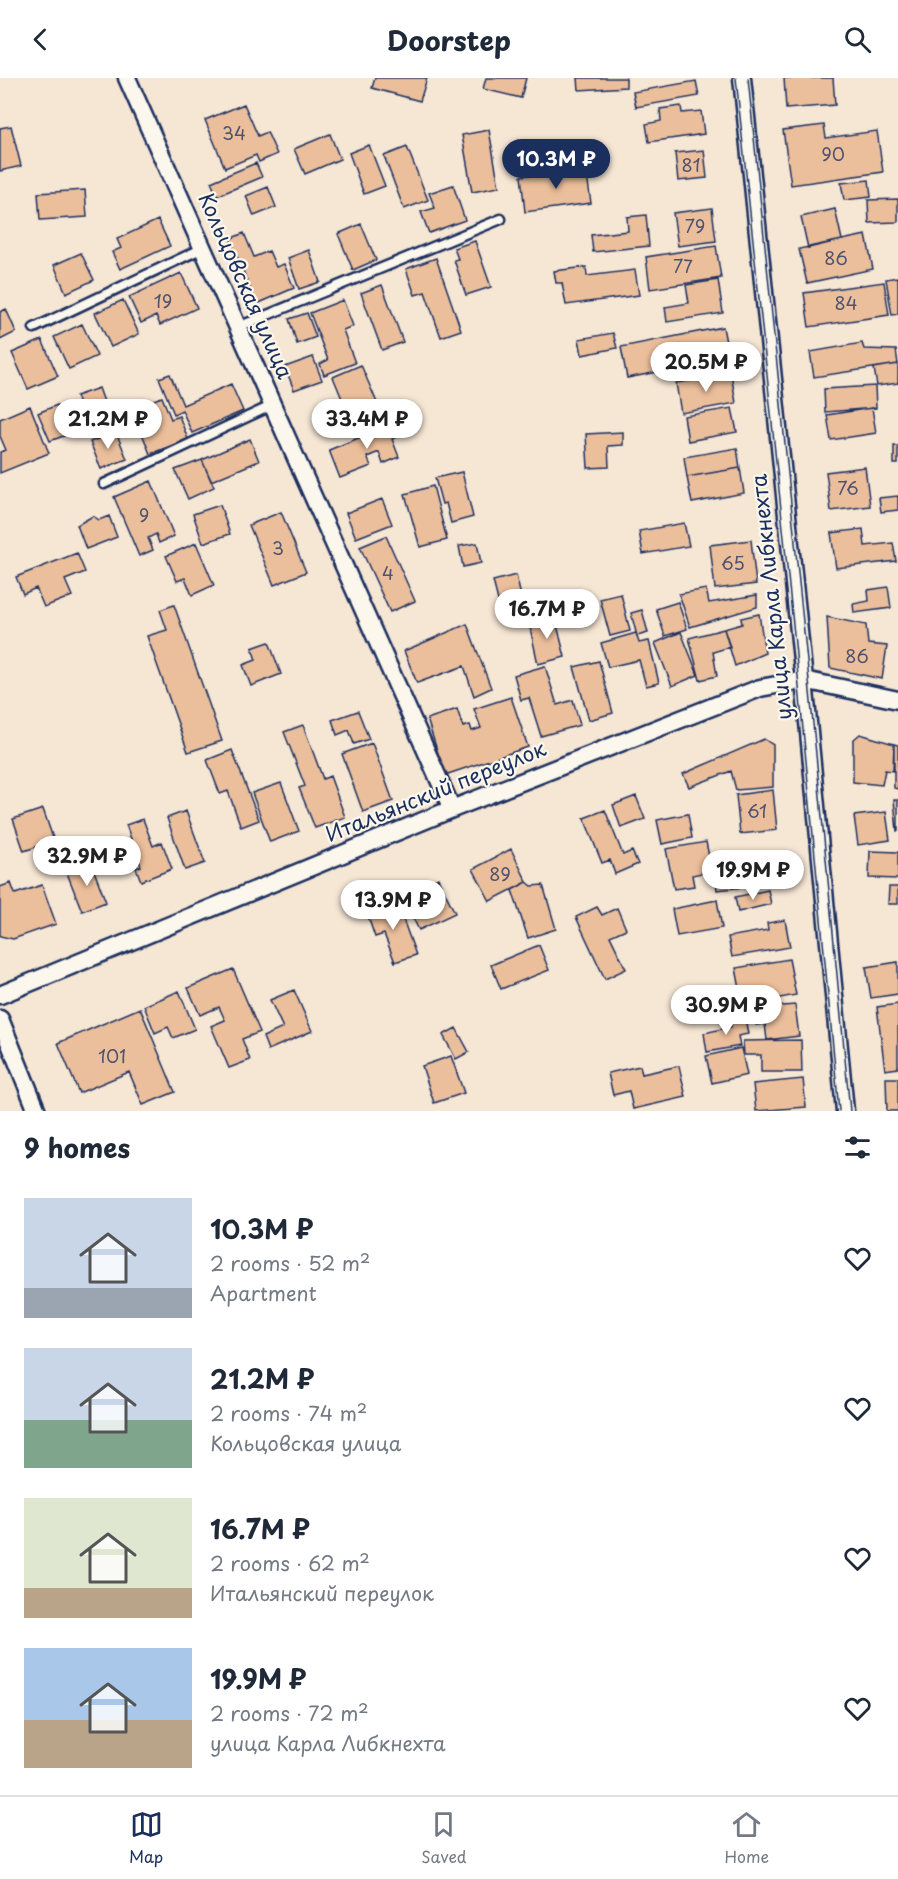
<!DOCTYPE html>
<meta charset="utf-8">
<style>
:root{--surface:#fff;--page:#f6f6f7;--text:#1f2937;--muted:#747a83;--line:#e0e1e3;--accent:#1b2f5e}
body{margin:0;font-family:"Playpen Sans",sans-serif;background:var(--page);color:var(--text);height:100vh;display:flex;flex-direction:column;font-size:22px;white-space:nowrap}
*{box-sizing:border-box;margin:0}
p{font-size:20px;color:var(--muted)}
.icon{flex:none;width:33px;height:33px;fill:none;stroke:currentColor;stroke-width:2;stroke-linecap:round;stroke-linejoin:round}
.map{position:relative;height:1033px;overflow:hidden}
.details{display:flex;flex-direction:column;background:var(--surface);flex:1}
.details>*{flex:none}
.price{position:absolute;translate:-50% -51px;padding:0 14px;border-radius:21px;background:#fff;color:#222;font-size:20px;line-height:39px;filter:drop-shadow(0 2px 3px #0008)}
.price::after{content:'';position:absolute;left:50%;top:36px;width:18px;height:14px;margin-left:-9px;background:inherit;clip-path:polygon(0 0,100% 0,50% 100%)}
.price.active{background:var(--accent);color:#fff}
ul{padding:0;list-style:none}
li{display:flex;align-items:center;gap:18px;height:150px;padding:0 24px}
li span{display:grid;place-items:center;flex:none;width:168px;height:120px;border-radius:0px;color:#555}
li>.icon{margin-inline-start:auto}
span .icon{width:72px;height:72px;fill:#fffc;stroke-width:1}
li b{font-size:26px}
h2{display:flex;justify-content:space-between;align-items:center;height:72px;padding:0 24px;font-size:26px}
header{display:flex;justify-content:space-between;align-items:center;height:78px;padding:0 24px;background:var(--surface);font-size:27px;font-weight:700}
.tab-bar{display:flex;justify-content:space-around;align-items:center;height:84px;border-top:2px solid var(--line);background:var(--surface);font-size:16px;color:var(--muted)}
.tab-bar a{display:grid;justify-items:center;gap:3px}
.tab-bar .active{color:var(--accent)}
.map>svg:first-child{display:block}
</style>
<header><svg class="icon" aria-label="back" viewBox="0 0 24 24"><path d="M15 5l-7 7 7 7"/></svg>Doorstep<svg class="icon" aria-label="search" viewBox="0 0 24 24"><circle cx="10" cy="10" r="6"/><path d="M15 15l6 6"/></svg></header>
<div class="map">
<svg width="898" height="1033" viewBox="0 0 898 1033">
<rect width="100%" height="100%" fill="#f6e6d4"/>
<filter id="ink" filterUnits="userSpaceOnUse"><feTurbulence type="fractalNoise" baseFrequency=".0167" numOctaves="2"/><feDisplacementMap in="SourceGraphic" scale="12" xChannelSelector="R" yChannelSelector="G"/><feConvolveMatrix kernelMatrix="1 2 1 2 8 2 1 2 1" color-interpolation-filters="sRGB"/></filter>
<g filter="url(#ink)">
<path fill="#ecbf9c" stroke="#1b2f5e" stroke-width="1.5" d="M375 0H427L420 23 372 10Z
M486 0H526L521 20 483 11Z
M578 0H626V9L579 12Z
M784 0H833L835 27 786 31Z
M696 3 699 18 636 29 633 14Z
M244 26 258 58 267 54 277 76 259 84 256 77 225 90 205 42Z
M681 28 682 35 701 33 704 56 649 64 646 46 661 43 660 31Z
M824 47 826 60 877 53 883 94 791 107 783 52Z
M11 48 21 88 0 93V50Z
M489 52 499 109 472 114 462 57Z
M330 56 340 81 305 96 294 71Z
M369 67 385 108 364 116 349 75Z
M407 69 428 122 404 131 384 78Z
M704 72 707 100 678 103 675 75Z
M256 85 262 99 217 118 211 104Z
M586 90 591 125 525 134 521 98Z
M869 102 871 119 844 122 841 105Z
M453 107 465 142 429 155 421 134 435 130 429 115Z
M268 109 276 129 254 138 246 118Z
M85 112 87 139 40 142 38 115Z
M898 121V144L869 145 868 122Z
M712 130 716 163 678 168 673 135Z
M835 131 842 162 808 170 801 139Z
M646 137 649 168 593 174 591 157 628 153 627 139Z
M158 142 170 168 120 191 112 174 121 170 117 161Z
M361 146 376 182 353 192 338 156Z
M244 155 254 179 269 173 276 189 284 186 294 210 259 225 254 220 230 161Z
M866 157 873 191 807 205 799 171Z
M475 163 491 209 466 217 454 182 458 181 454 170Z
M716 168 721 200 650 211 646 179Z
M309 172 320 204 299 211 288 180Z
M81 175 94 202 66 215 54 187Z
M436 180 461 252 441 259 425 214 415 217 406 191Z
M586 189 587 198 635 192 639 217 566 227 562 205H556L554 193Z
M181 195 197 230 160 247 156 238 141 245 129 219Z
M898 199V236L892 237 886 201Z
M718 202 723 235 667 244 665 229 689 225 686 207Z
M884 204 889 237 809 249 804 215Z
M382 207 403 264 382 272 361 215Z
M123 222 139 256 111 269 95 235Z
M343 222 353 248 343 252 355 285 324 297 320 286 328 282 310 235Z
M6 231 16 254 0 262V234Z
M307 235 316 259 297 266 289 241Z
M82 246 97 278 69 291 54 259Z
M723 249 729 280 627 300 621 269Z
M613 255 617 270 582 277 579 261Z
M42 262 58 298 28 311 12 275Z
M862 265 864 271 896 272 898 286 814 299 810 274Z
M313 279 322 302 294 312 285 289Z
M898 286V305L877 308 874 290Z
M361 287 381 334 341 351 331 328 343 323 333 299Z
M170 296 183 327 231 306 243 333 192 355 182 332 174 336 159 300Z
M731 296 736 325 681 335 676 305Z
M875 308 876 330 825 334 824 311Z
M99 310 111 343 88 352 76 318Z
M162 319 171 341 179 338 188 361 150 376 140 350 153 345 145 325Z
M57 327 69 356 50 363 38 335Z
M30 328 49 375 0 395V374L6 372 0 358V341Z
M732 330 737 354 688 363 684 338Z
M872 330 876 355 831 362 827 337Z
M400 343 405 356 392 361 399 379 383 386 379 374 367 379 371 388 340 400 329 372Z
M116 354 127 381 101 391 90 364Z
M623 354V367L608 368 609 389 588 390 586 356Z
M250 361 259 383 211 403 202 382Z
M894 368H898V386H894Z
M737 370 740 390 687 399 684 379Z
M202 382 214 409 188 421 175 392Z
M865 389 870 428 831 433 826 394Z
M740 390 744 415 692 425 687 399Z
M462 394 473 439 451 445 446 425 442 426 435 400Z
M151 403 174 458 159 465 156 456 148 460 153 472 139 478 114 419Z
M433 408 447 462 420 469 405 416Z
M898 418V432L881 434 879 420Z
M382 421 392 446 356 460 346 435Z
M220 427 230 456 203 465 193 436Z
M281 434 306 494 274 507 249 447Z
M93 438 99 442 109 438 117 459 86 471 77 447Z
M684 445 689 468 643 476 639 453Z
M863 451 865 468 893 465 896 483 836 490 831 455Z
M386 458 415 523 390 534 360 469Z
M751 462 756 506 715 511 710 467Z
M196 465 214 507 192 517 185 500 177 503 166 478Z
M477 465 481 485 463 489 459 468Z
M77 475 85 494 65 502 72 518 44 529 36 510 23 516 16 499Z
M516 497 526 540 504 546 493 503Z
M888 509 891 530 854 535 853 526 869 523 868 512Z
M706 511 709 525 757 517V529L690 549 679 516Z
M621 516 630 553 610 558 600 521Z
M678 524 687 551 665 558 656 531Z
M174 527 222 663 188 674 147 558 167 552 160 532Z
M642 532 648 555 637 558 631 535Z
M759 536 765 575 735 588 724 551 742 546 741 540Z
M555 539 565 579 538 586 529 545Z
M827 539 866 547 868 566 887 568 882 601 830 590Z
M467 546 491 610 474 618 464 588 417 605 404 573Z
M724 551 730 569 713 574 717 598 700 602 689 560Z
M681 554 698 597 672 608 655 565Z
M636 555 639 565 649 563 659 605 646 608 639 582 608 589 601 565Z
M269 564 281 596 251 608 243 587 256 582 252 570Z
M599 583 613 635 589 642 574 589Z
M545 588 557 627 573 622 580 647 541 658 529 620 521 622 514 597Z
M511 619 528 669 445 697 427 641 457 631 463 649 470 647 472 653 481 650 474 631Z
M358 633 369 661 354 666 349 652 337 657 332 642Z
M303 647 323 701 330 698 345 739 315 750 299 710 305 708 284 654Z
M860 656 894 666 893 693 885 692 882 707 853 704V662Z
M764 661 773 667V709L736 712 731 693 689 709 683 696Z
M372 665 393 723 363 734 342 676Z
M894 666 898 667V711L894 710Z
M232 672 259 742 241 749 228 713 220 716 207 682Z
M281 705 299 753 270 764 252 715Z
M773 712 777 752 740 756 736 717Z
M636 718 645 741 621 750 613 727Z
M894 722H898V753H897Z
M43 731 54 763 24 773 13 741Z
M605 732 623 777 632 773 638 786 615 796 610 782 602 785 584 740Z
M186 733 205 785 185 792 167 740Z
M886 734 890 762 858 767 854 738Z
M688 736 692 760 662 766 657 742Z
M143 741 153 768 162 764 172 791 141 803 136 790 141 788 126 747Z
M706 764 712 793 692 797 694 808 674 811 666 771Z
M511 771 527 804 490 823 473 791Z
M870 773 898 774V801L869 800Z
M91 785 106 824 82 833 67 795Z
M781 788 783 805 717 812 715 795Z
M438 800 455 835 419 852 402 818Z
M527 804 532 808 543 807 556 851 528 860 512 812Z
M11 805 15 816 42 807 56 846 13 861 0 858V809Z
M889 809H898V826H888Z
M768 812 771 826 738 834 735 819Z
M717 822 722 850 677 858 672 831Z
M397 825 416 877 395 884 384 856 375 859 367 836Z
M597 829 602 837 617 830 626 851 610 858 626 891 605 901 576 839Z
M785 842 790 869 732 879 728 859 768 852 767 845Z
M539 867 549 892 501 911 491 887Z
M789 881 796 917 743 927 736 890Z
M898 884V916L871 920 866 889Z
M233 891 260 954 242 961 250 982 229 990 211 948 225 942 219 929 200 937 188 910Z
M294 912 312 953 268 972 263 959 283 950 270 922Z
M179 913 195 951 173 960 168 949 155 955 144 928Z
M898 926V990L885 992 877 929Z
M795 927 799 958 767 962 765 946 756 947V939L771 937 770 929Z
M140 930 175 1014 143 1027 129 994 79 1015 58 965Z
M745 940 748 956 738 958 740 968 707 974 704 955 731 949 730 943Z
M456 950 469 974 456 981 443 957Z
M801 962 802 994H761V977H744L743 963Z
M741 970 747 997 712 1005 706 978Z
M451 978 464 1015 434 1025 422 988Z
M640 988 642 996 679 988 686 1019 633 1031 629 1013 613 1017 608 995Z
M886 1000H898V1033H887Z
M803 1001 806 1029 756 1033 753 1006Z"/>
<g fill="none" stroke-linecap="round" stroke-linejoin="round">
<defs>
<path id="lane" d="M238 249 501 141
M34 250 203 170
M104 406 273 327"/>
<path id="street" d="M127 0 452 731
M742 0 804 602 845 1033
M0 917 452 731 760 610 804 602 898 622
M0 941 37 1033"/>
</defs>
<use href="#lane" stroke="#1b2f5e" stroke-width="13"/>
<use href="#street" stroke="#1b2f5e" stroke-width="21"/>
<use href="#lane" stroke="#fbf7ec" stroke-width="8"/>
<use href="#street" stroke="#fbf7ec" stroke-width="16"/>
<path stroke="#1b2f5e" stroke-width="1.5" d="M736 0 794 556 839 1033
M748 0 809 603 850 1033"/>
</g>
</g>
<g text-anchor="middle" stroke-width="4.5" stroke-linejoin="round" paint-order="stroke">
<g font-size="18" fill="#4f536e">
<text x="234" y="62">34</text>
<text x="833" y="83">90</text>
<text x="691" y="94">81</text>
<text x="695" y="155">79</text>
<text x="836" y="187">86</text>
<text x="683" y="195">77</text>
<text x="163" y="230">19</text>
<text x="846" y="232">84</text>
<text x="848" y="417">76</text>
<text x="144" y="444">9</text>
<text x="278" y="477">3</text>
<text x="733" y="492">65</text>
<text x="388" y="502">4</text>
<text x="857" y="585">86</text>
<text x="757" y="740">61</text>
<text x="500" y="803">89</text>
<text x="112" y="985">101</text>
</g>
<g font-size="21" fill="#1b2f5e" stroke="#fbf7ec">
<text transform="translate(245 208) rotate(66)" y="7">Кольцовская улица</text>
<text transform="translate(772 519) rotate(-96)" y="7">улица Карла Либкнехта</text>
<text transform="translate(436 714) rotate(-22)" y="7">Итальянский переулок</text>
</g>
</g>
</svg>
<b class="price active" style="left:556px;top:112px">10.3M ₽</b>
<b class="price" style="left:706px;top:315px">20.5M ₽</b>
<b class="price" style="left:108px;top:372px">21.2M ₽</b>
<b class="price" style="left:367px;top:372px">33.4M ₽</b>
<b class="price" style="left:547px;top:562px">16.7M ₽</b>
<b class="price" style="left:87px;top:809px">32.9M ₽</b>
<b class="price" style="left:753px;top:823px">19.9M ₽</b>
<b class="price" style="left:393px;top:853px">13.9M ₽</b>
<b class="price" style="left:726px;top:958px">30.9M ₽</b>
</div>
<section class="details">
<h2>9 homes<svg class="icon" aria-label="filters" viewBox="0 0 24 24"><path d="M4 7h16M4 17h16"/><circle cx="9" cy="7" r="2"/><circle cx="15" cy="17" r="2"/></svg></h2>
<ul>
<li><span style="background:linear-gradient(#c9d6e8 75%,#9aa5b1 0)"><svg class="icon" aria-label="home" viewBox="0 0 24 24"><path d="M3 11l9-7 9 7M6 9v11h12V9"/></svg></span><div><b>10.3M ₽</b><p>2 rooms · 52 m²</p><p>Apartment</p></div><svg class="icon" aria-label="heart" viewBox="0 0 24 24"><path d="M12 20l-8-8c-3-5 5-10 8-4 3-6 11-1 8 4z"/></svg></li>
<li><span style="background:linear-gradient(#c9d6e8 60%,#7fa58c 0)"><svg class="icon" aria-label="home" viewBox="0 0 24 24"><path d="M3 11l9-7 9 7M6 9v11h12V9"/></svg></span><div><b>21.2M ₽</b><p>2 rooms · 74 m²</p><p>Кольцовская улица</p></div><svg class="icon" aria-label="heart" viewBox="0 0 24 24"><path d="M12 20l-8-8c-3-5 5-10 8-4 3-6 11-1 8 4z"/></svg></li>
<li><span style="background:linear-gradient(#dfe7d0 75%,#b9a48a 0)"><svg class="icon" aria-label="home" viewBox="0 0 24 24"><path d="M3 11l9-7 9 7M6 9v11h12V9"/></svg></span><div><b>16.7M ₽</b><p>2 rooms · 62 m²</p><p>Итальянский переулок</p></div><svg class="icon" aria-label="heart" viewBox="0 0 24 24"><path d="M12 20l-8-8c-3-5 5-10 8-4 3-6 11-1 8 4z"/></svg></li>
<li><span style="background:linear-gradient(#a9c7e8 60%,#b9a48a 0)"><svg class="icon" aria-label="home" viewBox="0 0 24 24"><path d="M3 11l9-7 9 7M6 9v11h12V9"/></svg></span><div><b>19.9M ₽</b><p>2 rooms · 72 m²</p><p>улица Карла Либкнехта</p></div><svg class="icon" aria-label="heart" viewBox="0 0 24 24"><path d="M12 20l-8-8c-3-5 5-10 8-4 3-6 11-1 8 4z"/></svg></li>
</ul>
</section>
<nav class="tab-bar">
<a class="active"><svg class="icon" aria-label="map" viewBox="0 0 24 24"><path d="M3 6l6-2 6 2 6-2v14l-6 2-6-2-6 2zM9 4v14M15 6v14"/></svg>Map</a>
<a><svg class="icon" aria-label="saved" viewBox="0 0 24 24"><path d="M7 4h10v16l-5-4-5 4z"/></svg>Saved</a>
<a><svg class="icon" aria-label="home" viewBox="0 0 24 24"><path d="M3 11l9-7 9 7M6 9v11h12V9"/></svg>Home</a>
</nav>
